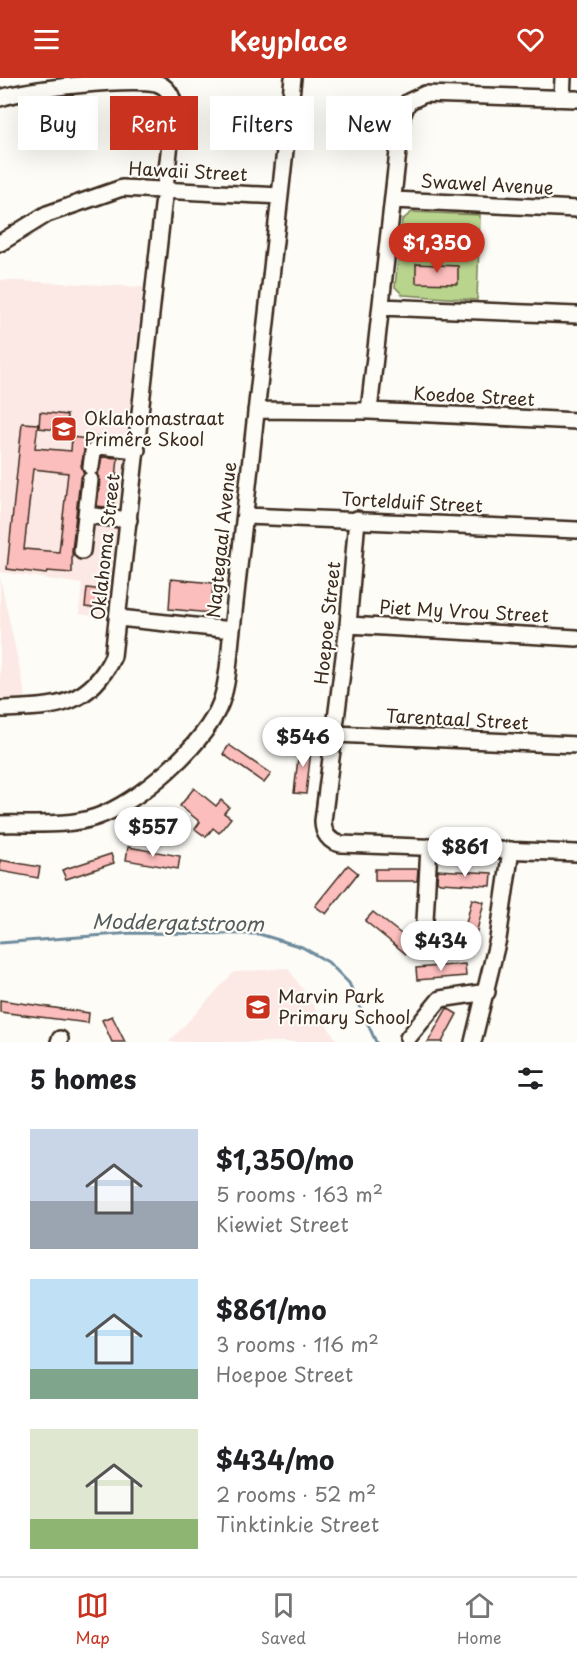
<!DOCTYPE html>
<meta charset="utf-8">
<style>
:root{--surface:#fff;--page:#f2f2f2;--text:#202124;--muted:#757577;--line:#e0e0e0;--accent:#c8321e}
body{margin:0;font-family:"Playpen Sans",sans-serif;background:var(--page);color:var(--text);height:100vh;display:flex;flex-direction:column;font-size:22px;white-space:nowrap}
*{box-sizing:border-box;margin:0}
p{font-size:20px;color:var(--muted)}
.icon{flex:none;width:33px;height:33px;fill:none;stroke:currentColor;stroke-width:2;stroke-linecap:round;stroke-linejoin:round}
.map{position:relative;height:964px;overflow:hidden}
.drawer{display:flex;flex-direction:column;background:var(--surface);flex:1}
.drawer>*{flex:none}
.banner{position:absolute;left:18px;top:18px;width:542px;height:54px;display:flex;gap:12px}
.price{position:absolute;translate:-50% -51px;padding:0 14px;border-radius:21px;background:#fff;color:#222;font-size:20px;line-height:39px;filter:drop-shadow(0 2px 3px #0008)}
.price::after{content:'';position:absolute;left:50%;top:36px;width:18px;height:14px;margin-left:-9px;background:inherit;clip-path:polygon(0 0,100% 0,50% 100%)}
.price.current{background:var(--accent);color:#fff}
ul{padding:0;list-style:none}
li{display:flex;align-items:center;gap:18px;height:150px;padding:0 30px}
li span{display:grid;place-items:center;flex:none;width:168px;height:120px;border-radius:0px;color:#555}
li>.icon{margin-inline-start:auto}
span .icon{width:72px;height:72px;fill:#fffc;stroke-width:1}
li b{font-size:26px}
h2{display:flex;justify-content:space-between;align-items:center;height:72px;padding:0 30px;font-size:26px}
.chip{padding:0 21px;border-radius:0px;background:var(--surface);box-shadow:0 6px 24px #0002;font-size:21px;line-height:54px}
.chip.current{background:var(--accent);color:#fff}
header{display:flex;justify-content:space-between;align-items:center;height:78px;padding:0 30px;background:var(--accent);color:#fff;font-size:27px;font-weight:600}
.dock{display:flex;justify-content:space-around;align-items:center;height:84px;border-top:2px solid var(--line);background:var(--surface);font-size:16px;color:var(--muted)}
.dock a{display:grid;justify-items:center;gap:3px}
.dock .current{color:var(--accent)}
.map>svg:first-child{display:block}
</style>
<header><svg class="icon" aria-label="menu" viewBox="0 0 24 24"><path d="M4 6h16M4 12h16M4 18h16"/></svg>Keyplace<svg class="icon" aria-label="heart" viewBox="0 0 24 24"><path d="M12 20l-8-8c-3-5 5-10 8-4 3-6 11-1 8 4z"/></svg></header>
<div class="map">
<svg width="577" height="964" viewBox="0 0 577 964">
<rect width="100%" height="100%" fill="#fdfcf7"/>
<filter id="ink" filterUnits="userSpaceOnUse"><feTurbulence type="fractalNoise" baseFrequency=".0167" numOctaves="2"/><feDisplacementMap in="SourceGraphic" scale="12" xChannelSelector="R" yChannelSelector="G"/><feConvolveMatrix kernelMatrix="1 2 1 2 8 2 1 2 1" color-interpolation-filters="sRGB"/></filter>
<g filter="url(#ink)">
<path fill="#fce9e5" d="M0 202 143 209 107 540 79 536 82 506 0 494Z
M0 499 26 620 0 621Z
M288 890 338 964H169L234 894Z"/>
<path fill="#b8d48d" stroke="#7a7f56" stroke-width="1.5" d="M412 134 480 137 477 222 403 217 395 209 402 142Z"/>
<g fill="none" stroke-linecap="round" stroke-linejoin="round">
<path stroke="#6e8b9c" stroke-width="3" d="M0 865 132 855 259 856 302 869 328 884 349 905 376 964"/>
</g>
<path fill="#fbbebc" stroke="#3b2a1e" stroke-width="1.5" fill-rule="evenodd" d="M416 186 458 188V206L416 205Z
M40 334 67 337 66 353 39 350Z
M22 345 38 346 35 370 71 373 72 359 87 361 81 388 84 395 80 401 72 472V495L47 493 46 496 7 491ZM33 391 68 395 59 474 24 471Z
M102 379 118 380 113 430 97 428 100 403 97 396Z
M171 501 213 505 211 535 169 531Z
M87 510 104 512 101 531 85 529Z
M300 663 312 664 306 716 294 715Z
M229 667 271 696 264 705 223 676Z
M194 710 216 728 221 722 229 729 224 735 231 740 219 755 213 750 206 759 195 751 200 744 180 728Z
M128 769 180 778 178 791 126 782Z
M111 776 114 785 66 801 62 792Z
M0 782 40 789 38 800 0 793Z
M348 787 358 795 326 836 315 828Z
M375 791H418L417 803H375Z
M438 792 492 795 491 808 440 805 437 803Z
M472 821 484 824 472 873 460 870Z
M373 834 414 866 406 876 365 843Z
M465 886 466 898 417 902 416 890Z
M0 922 89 935 88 945 0 934Z
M447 930 457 936 442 964H428Z
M112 938 125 964H112L102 942Z"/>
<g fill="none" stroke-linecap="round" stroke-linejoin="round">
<defs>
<path id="minor" d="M0 20C32 10 125 0 156 5 167 8 173 18 174 29L113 578C89 631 51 629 0 631
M562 20 563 0
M394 122 577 131
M0 165 47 136 122 110 280 118
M381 229 577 237
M256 332 369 333 577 343
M369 333 402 38 408 24 425 16 577 21
M91 389 93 374 99 368 137 372
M86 437 129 442
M245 438 577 452
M357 441 348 547 323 743C323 755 329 764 341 766L577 775
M82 473 90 402
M119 540 232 552
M348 547 577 560
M335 656 577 667
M0 746C30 745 67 749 96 739 138 725 205 667 221 624 229 602 229 575 232 552L293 0
M424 861 429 769
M408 960 440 921 487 914
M59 964 60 961
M473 964 498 861 511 772"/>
</defs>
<use href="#minor" stroke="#3b2a1e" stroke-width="20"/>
<use href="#minor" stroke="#fdfcf7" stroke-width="15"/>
</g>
</g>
<defs>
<symbol id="school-square" viewBox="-11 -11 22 22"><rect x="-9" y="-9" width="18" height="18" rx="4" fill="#c8321e" stroke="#fdfcf7"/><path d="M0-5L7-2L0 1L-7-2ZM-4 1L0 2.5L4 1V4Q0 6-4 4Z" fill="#fff"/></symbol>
</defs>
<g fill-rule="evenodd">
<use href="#school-square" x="49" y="336" width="30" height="30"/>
<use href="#school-square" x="243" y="914" width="30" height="30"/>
</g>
<g text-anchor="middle" stroke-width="4.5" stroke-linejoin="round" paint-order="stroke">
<g font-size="18" fill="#3b2a1e" stroke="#fdfcf7">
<text transform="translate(188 94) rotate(3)" y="6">Hawaii Street</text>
<text transform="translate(487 107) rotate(3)" y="6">Swawel Avenue</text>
<text transform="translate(474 319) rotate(3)" y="6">Koedoe Street</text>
<text transform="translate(412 425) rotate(3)" y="6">Tortelduif Street</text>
<text transform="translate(222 462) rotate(-84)" y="6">Nagtegaal Avenue</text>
<text transform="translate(106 469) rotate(-84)" y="6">Oklahoma Street</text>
<text transform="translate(464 534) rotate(3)" y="6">Piet My Vrou Street</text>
<text transform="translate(328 545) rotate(-84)" y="6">Hoepoe Street</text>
<text transform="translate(457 642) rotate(3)" y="6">Tarentaal Street</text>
</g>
<g font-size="18" fill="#3b2a1e" stroke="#fdfcf7" text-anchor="start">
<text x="84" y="347">Oklahomastraat<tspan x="84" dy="21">Primêre Skool</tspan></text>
<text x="278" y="925">Marvin Park<tspan x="278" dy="21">Primary School</tspan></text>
</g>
<g font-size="20" font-style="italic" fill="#545b5d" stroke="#fdfcf7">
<text transform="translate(178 845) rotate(1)" y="7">Moddergatstroom</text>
</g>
</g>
</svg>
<b class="price current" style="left:437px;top:196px">$1,350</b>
<b class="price" style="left:303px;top:690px">$546</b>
<b class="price" style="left:153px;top:780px">$557</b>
<b class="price" style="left:465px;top:800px">$861</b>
<b class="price" style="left:441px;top:894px">$434</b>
<div class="banner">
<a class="chip">Buy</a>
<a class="chip current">Rent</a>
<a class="chip">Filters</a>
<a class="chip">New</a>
</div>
</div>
<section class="drawer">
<h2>5 homes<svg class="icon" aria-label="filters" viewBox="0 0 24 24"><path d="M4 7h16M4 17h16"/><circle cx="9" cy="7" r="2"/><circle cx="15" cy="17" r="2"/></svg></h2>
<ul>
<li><span style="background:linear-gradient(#c9d6e8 60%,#9aa5b1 0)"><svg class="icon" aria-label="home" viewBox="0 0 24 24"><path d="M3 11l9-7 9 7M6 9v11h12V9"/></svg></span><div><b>$1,350/mo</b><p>5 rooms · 163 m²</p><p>Kiewiet Street</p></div></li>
<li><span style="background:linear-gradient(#bfe0f5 75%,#7fa58c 0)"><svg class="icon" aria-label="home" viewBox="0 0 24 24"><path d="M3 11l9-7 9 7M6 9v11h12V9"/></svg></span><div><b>$861/mo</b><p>3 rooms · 116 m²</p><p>Hoepoe Street</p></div></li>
<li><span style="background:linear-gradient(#dfe7d0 75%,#8fb573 0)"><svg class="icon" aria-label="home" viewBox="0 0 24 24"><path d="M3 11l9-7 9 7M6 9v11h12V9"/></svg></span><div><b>$434/mo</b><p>2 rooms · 52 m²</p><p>Tinktinkie Street</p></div></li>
</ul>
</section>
<nav class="dock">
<a class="current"><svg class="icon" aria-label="map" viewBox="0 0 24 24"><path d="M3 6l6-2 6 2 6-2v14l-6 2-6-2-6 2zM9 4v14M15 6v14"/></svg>Map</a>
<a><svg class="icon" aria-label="saved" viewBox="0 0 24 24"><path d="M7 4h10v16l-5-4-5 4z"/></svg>Saved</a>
<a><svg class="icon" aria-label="home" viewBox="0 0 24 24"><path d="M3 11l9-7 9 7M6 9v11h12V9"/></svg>Home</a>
</nav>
